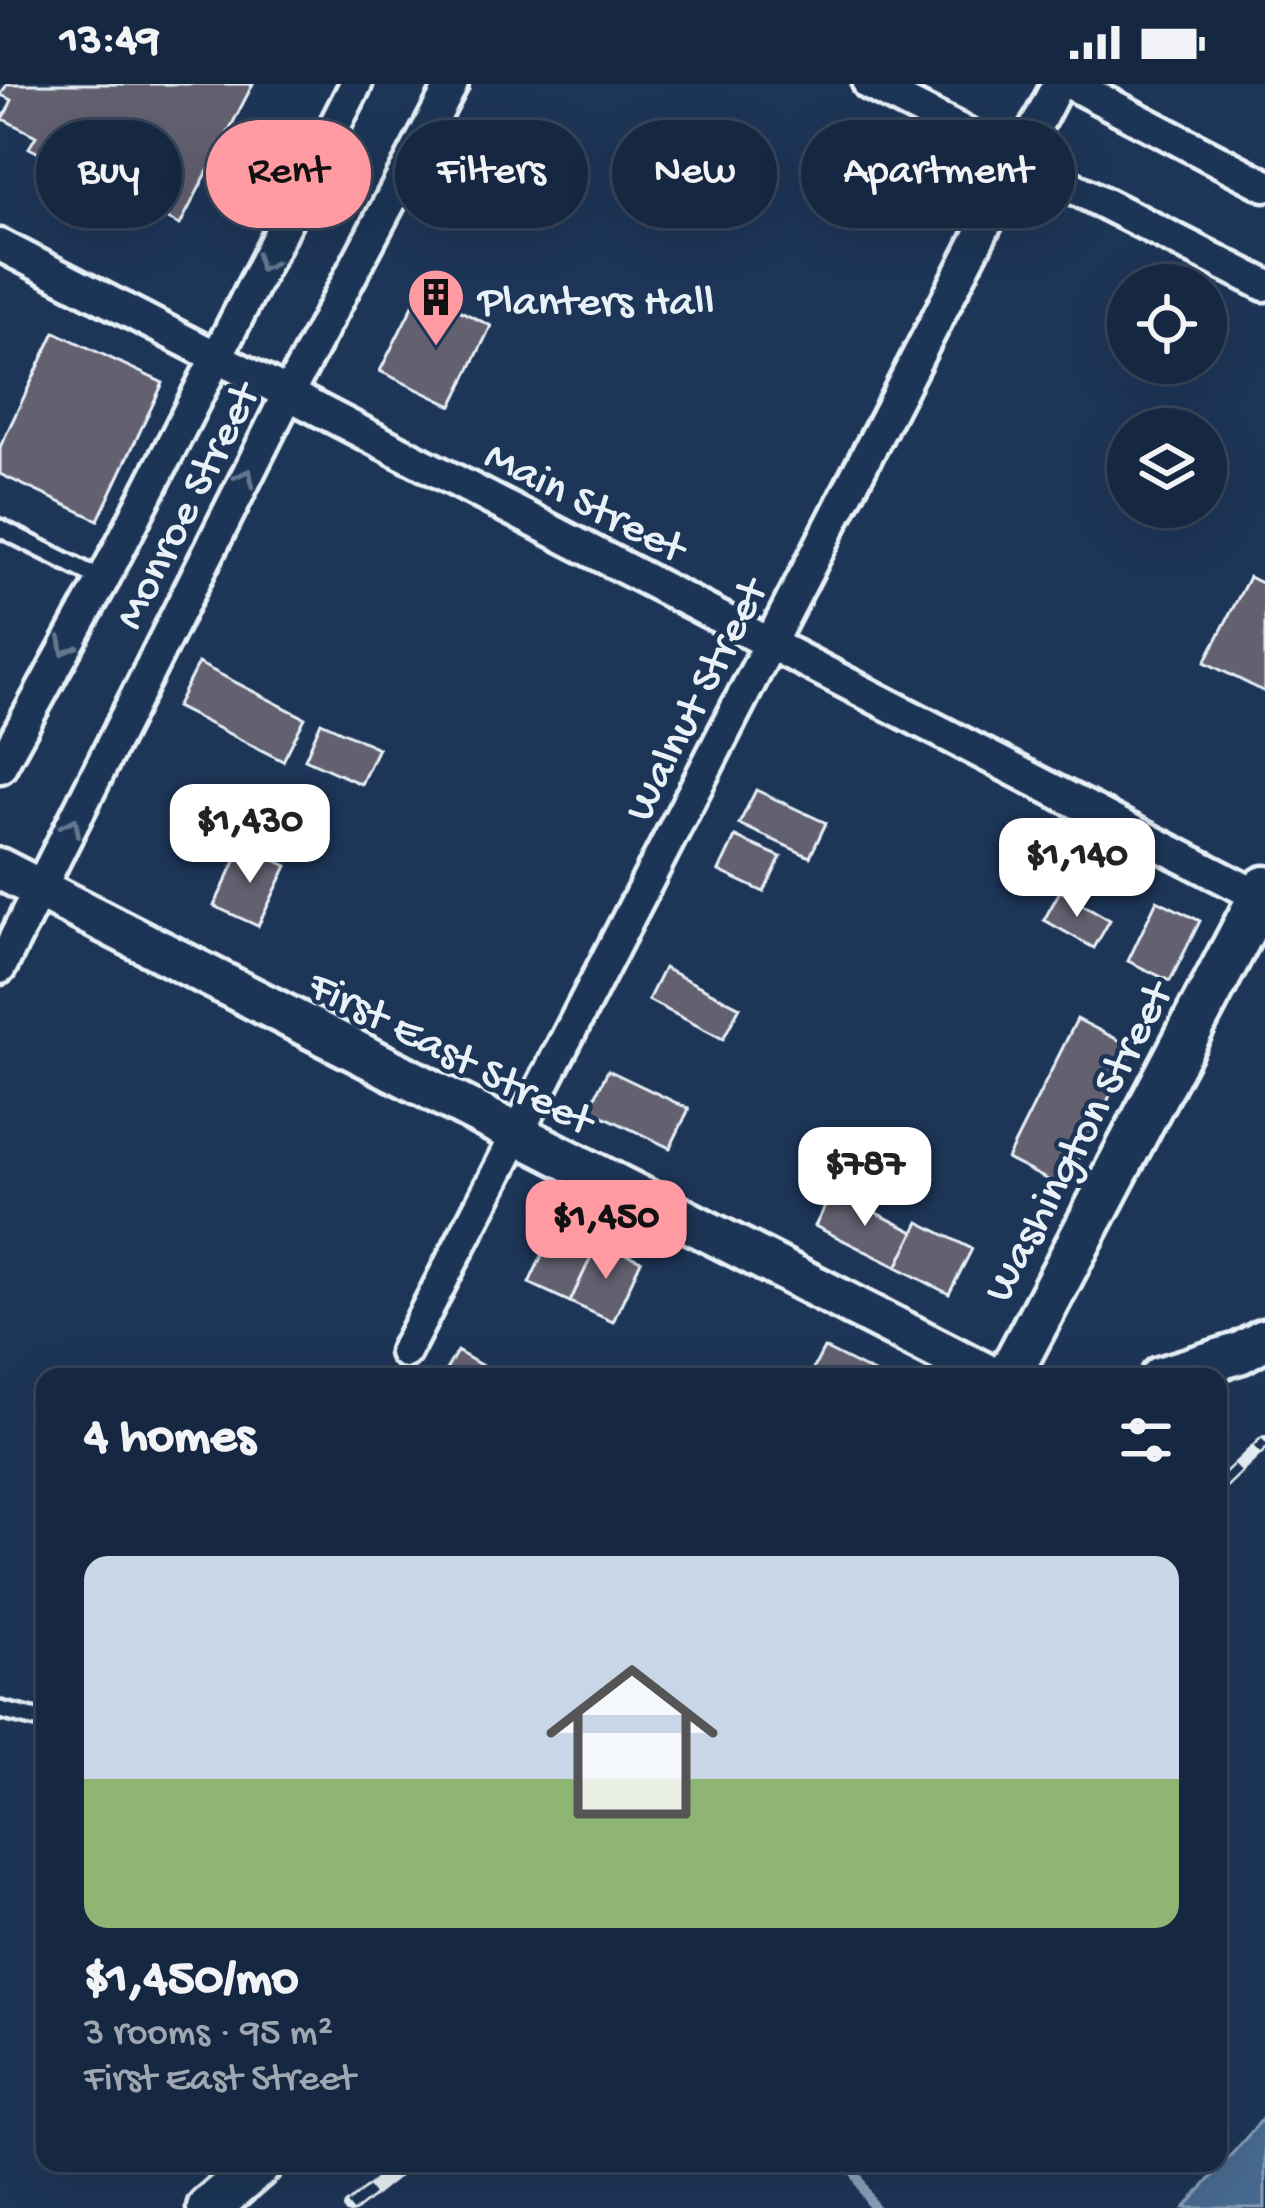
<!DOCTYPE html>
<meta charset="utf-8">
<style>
:root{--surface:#162841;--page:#1f3048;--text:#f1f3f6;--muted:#9ea6b1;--line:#35445a;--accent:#ff9aa2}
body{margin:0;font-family:"Gochi Hand",sans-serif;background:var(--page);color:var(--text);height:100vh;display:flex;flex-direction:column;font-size:45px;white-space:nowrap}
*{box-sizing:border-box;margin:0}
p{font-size:39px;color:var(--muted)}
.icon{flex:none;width:66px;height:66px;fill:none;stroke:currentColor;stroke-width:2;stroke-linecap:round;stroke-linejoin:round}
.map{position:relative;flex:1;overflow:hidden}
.panel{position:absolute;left:36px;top:1284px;width:1191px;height:804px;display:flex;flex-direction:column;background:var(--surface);border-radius:24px;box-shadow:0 12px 48px #0002,0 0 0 3px var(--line)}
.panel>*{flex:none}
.hud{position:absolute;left:36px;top:36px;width:1194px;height:108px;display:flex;gap:24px}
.fabs{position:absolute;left:1107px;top:180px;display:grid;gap:24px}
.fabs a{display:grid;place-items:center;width:120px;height:120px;border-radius:50%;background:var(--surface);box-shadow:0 12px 48px #0002,0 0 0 3px var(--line);font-size:60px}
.price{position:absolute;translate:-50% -102px;padding:0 27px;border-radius:24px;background:#fff;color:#222;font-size:39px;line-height:78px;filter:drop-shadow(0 3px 6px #0008)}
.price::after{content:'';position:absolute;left:50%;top:72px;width:36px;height:27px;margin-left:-18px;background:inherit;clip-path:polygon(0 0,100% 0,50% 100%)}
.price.current{background:var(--accent);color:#111}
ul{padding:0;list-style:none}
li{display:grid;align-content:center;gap:24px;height:636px;padding:0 48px}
li span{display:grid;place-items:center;height:372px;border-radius:24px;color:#555}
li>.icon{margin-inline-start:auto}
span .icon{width:216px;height:216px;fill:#fffc;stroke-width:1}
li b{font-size:51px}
h2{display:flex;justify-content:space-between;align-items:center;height:144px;padding:0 48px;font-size:51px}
.tag{padding:0 42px;border-radius:54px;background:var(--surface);box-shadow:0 12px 48px #0002,0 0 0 3px var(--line);font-size:42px;line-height:108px}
.tag.current{background:var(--accent);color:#111}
.status{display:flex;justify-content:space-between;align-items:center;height:84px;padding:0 60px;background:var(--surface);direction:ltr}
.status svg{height:33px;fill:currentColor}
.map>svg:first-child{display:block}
</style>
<div class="status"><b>13:49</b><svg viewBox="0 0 49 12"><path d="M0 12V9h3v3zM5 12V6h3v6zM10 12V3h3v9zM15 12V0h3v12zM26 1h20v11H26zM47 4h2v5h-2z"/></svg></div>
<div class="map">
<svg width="1265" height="2124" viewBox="0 0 1265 2124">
<rect width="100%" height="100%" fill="#1d3557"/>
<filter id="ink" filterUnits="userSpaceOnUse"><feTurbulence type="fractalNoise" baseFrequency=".00833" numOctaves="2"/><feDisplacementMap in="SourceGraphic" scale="24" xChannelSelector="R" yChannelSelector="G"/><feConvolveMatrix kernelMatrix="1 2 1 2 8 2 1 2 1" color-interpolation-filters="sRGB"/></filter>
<g filter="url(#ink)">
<path fill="#47698e" stroke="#879fb8" stroke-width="3" d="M1265 2032V2124H1185Z"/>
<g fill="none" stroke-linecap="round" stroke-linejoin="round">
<path stroke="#879fb8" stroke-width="10" d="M850 2079 874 2124"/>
</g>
<path fill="#63606f" stroke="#e8f1f8" stroke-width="3" d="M7 0H253L180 141 29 64 36 52 3 35 12 16 1 11Z
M860 39 941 82 920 122 839 79Z
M420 207 491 242 452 322 380 287Z
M55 248 163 299 98 436 0 390V363Z
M1249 493 1265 501V608L1205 578Z
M198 579 305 634 283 677 176 623Z
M321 638 378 664 361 700 305 675Z
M756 706 826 739 810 773 739 740Z
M735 753 781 773 764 808 719 787Z
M243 761 287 782 258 842 214 822Z
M1060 807 1110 836 1094 864 1044 836Z
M1157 816 1200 837 1170 897 1128 877Z
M664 884 740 923 723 955 648 916Z
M1077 935 1134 964 1064 1104 1007 1075Z
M608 986 689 1025 670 1064 589 1025Z
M833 1107 914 1148 897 1183 815 1142Z
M919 1138 972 1165 949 1210 897 1183Z
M557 1139 598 1158 570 1218 529 1199Z
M598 1158 641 1177 613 1238 570 1218Z
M824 1264 876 1290 874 1293H809Z
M457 1267 501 1293H442Z"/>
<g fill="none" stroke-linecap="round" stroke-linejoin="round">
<defs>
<path id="service" d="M0 444 103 496
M0 1626 45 1637"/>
<path id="minor" d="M869 0 1265 201
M1071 0 1265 101
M0 161 1260 813
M0 683 103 496 356 0
M0 884 288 310 452 0
M405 1268 1058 0"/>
<path id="tertiary" d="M0 785 992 1293
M1161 1293 1240 1269 1265 1255"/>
<path id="secondary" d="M1008 1293 1265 804
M209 2124 261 2079"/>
</defs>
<use href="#service" stroke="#e8f1f8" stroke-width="24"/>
<use href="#minor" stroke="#e8f1f8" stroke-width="39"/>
<use href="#tertiary" stroke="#e8f1f8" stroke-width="48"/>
<use href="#secondary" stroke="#e8f1f8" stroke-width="51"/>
<use href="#service" stroke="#1d3557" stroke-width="15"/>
<use href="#minor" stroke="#1d3557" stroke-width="30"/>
<use href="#tertiary" stroke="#1d3557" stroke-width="39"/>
<use href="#secondary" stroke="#1d3557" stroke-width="42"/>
<defs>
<path id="rail" d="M1218 1403 1265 1358
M350 2124 406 2079"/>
</defs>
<use href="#rail" stroke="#e8f1f8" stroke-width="14"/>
<use href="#rail" stroke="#1d3557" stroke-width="9" stroke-dasharray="27" stroke-linecap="butt"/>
</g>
<defs><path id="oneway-chevron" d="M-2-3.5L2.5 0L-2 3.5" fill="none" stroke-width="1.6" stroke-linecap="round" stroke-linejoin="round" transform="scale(3)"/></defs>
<g stroke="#64778f">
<use href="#oneway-chevron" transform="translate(264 179) rotate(117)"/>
<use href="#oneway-chevron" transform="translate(246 393) rotate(-63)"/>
<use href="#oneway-chevron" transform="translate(66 563) rotate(119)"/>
<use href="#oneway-chevron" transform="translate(72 742) rotate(-63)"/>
</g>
</g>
<defs>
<symbol id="building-pin" viewBox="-11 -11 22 30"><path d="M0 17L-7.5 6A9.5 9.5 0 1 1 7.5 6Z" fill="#ff9aa2" stroke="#1d3557"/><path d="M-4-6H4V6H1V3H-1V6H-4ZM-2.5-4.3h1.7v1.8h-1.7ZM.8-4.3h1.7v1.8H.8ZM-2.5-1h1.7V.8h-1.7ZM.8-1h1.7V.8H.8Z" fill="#111"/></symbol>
</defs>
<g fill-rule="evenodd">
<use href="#building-pin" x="403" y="180" width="66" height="90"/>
</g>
<g text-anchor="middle" stroke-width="9" stroke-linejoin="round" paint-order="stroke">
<g font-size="45" fill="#e8f1f8" stroke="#1d3557" text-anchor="start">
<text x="478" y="229">Planters Hall</text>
</g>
<g font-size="45" fill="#e8f1f8" stroke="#1d3557">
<text transform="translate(587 414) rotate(27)" y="16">Main Street</text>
<text transform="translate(183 420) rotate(-63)" y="16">Monroe Street</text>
<text transform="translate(692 614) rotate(-63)" y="16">Walnut Street</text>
<text transform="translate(453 965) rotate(27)" y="16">First East Street</text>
<text transform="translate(1074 1056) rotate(-62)" y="16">Washington Street</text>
</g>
</g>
</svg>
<div class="fabs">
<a><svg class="icon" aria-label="locate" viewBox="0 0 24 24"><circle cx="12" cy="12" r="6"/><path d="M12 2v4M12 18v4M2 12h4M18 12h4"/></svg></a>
<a><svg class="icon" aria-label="layers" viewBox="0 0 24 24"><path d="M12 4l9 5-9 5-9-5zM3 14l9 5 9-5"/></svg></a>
</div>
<b class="price" style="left:250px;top:802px">$1,430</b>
<b class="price" style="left:1077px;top:836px">$1,140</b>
<b class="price" style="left:865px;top:1145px">$787</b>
<b class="price current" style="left:606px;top:1198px">$1,450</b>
<div class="hud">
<a class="tag">Buy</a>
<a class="tag current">Rent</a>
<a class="tag">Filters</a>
<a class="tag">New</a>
<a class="tag">Apartment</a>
</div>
<section class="panel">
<h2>4 homes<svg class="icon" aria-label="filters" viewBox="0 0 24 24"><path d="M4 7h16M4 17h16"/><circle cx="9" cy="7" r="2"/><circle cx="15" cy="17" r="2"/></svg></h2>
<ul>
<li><span style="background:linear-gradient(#c9d6e8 60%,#8fb573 0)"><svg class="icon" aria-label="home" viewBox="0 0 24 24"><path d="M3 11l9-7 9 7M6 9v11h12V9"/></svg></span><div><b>$1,450/mo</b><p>3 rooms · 95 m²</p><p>First East Street</p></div></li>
</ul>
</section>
</div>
